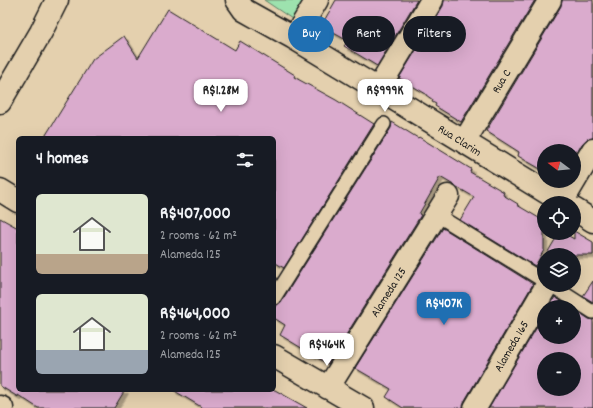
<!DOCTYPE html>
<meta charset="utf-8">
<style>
:root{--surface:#171b24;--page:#242831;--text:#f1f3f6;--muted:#9ea1a6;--accent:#1f6fb2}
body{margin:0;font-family:Dekko,sans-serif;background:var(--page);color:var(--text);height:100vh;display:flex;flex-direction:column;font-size:15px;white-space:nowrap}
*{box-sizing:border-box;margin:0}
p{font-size:13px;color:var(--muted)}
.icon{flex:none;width:22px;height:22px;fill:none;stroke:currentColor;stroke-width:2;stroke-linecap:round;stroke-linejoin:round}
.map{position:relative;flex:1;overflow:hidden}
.sheet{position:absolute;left:16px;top:136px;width:260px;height:256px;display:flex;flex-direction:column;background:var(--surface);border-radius:6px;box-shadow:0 4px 16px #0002}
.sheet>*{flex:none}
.top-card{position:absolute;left:288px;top:16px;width:245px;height:36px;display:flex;gap:8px}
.needle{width:26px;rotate:286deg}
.fabs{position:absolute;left:537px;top:144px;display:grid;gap:8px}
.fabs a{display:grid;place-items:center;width:44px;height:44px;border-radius:50%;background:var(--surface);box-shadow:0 4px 16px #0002;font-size:20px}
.price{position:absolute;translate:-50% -34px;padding:0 9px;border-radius:8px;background:#fff;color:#222;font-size:13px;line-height:26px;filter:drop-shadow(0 1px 2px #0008)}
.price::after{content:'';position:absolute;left:50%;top:24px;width:12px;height:9px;margin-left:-6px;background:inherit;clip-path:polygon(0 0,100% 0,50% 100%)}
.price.current{background:var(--accent);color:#fff}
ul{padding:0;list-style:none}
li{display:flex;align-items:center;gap:12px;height:100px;padding:0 20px}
li span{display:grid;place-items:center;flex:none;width:112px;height:80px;border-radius:6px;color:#555}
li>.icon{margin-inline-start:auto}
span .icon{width:48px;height:48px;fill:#fffc;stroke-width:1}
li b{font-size:17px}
h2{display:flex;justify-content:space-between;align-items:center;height:48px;padding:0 20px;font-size:17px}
.tag{padding:0 14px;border-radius:18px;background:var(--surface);box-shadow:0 4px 16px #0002;font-size:14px;line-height:36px}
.tag.current{background:var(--accent);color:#fff}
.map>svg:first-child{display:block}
</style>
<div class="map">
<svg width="593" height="408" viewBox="0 0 593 408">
<defs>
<filter id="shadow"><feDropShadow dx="3.5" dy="3.5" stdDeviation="0" flood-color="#0004"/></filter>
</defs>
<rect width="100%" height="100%" fill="#e4d0ae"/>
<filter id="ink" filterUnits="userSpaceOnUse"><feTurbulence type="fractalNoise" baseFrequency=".025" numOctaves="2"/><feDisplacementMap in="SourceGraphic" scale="8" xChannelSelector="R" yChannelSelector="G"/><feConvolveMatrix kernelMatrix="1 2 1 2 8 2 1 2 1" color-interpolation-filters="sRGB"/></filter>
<g filter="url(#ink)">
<path fill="#9de2ae" stroke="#5c7f65" d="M264 0H309L298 23Z"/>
<path fill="#daabcd" stroke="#1c1c1c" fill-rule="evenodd" filter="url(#shadow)" d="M336 0H417L377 66 344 46 348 41 321 26Z
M444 0H535L461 122 435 106 436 104 432 102 433 100 426 95V94L399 78 443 6Z
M562 0H593V138L587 139 582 144 578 151H544V171L518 156 519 152 486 131 561 6Z
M168 9 235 50 240 41 295 75 294 77 336 100 374 124 284 268 274 262V138H44L93 59 124 36 138 58Z
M392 122 418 138 419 137 471 169 470 172 504 192 503 195 518 204 517 205 544 221V250L535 266 460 220 474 197 440 177 419 214 421 215 328 364 280 335 285 325 274 318V309L276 305 281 302 391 128Z
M0 218 18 228V390H125L114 408H38L18 395V397L0 386Z
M443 228 533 284 464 402 463 408H403L386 397 391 389 355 368Z
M574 231 593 242V255H546L559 233H564L574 239Z
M593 281V302L583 296Z
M555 297 570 307H549Z
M574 309 589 319 593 320V408H489L544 315V337H574ZM544 359H574V389H544Z
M173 390H275L307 408H203Z"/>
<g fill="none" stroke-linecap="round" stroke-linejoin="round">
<defs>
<path id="lane" d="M437 215 544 281
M551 285 593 312
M274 298 384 124"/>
<path id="street" d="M237 0 244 10 294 38 378 89 564 203
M294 38 317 0
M378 89 432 0
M0 102 41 32 57 0
M464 142 550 0
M0 190 18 201
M562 202 593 150
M574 209 593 221
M274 356 363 408
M328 388 448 196
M0 407 2 408
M475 408 547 285"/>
</defs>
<use href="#lane" stroke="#1c1c1c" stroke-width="16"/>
<use href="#street" stroke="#1c1c1c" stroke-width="25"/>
<use href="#lane" stroke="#e4d0ae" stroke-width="13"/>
<use href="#street" stroke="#e4d0ae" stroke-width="22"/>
</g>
</g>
<g text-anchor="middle" stroke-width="3" stroke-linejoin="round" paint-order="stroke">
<g font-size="12" fill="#1c1c1c" stroke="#e4d0ae">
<text transform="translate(501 81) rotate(-59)" y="4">Rua C</text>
<text transform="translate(460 140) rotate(32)" y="4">Rua Clarim</text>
<text transform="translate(388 292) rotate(-58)" y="4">Alameda 125</text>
<text transform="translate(511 346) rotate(-60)" y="4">Alameda 165</text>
</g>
</g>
</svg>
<div class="fabs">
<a><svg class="needle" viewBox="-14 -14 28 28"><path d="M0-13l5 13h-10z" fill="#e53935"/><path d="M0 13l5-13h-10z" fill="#9ea1a6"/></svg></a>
<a><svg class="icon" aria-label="locate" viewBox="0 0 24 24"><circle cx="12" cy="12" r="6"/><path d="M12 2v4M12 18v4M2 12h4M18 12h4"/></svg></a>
<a><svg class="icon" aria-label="layers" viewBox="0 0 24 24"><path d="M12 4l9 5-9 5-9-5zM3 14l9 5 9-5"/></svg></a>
<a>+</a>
<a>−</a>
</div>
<b class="price" style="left:221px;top:113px">R$1.28M</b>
<b class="price" style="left:385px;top:113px">R$999K</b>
<b class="price current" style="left:444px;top:326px">R$407K</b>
<b class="price" style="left:327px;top:367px">R$464K</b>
<div class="top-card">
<a class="tag current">Buy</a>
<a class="tag">Rent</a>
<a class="tag">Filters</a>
</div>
<section class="sheet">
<h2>4 homes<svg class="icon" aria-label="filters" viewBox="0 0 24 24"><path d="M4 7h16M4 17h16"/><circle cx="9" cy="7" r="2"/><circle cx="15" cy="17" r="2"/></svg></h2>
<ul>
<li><span style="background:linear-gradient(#dfe7d0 75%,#b9a48a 0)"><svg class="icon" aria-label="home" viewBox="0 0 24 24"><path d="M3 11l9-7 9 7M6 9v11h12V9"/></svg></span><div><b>R$407,000</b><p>2 rooms · 62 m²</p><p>Alameda 125</p></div></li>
<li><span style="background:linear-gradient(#dfe7d0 70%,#9aa5b1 0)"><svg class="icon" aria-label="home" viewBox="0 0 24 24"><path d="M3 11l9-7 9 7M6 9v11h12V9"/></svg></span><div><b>R$464,000</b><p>2 rooms · 62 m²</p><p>Alameda 125</p></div></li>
</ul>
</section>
</div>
